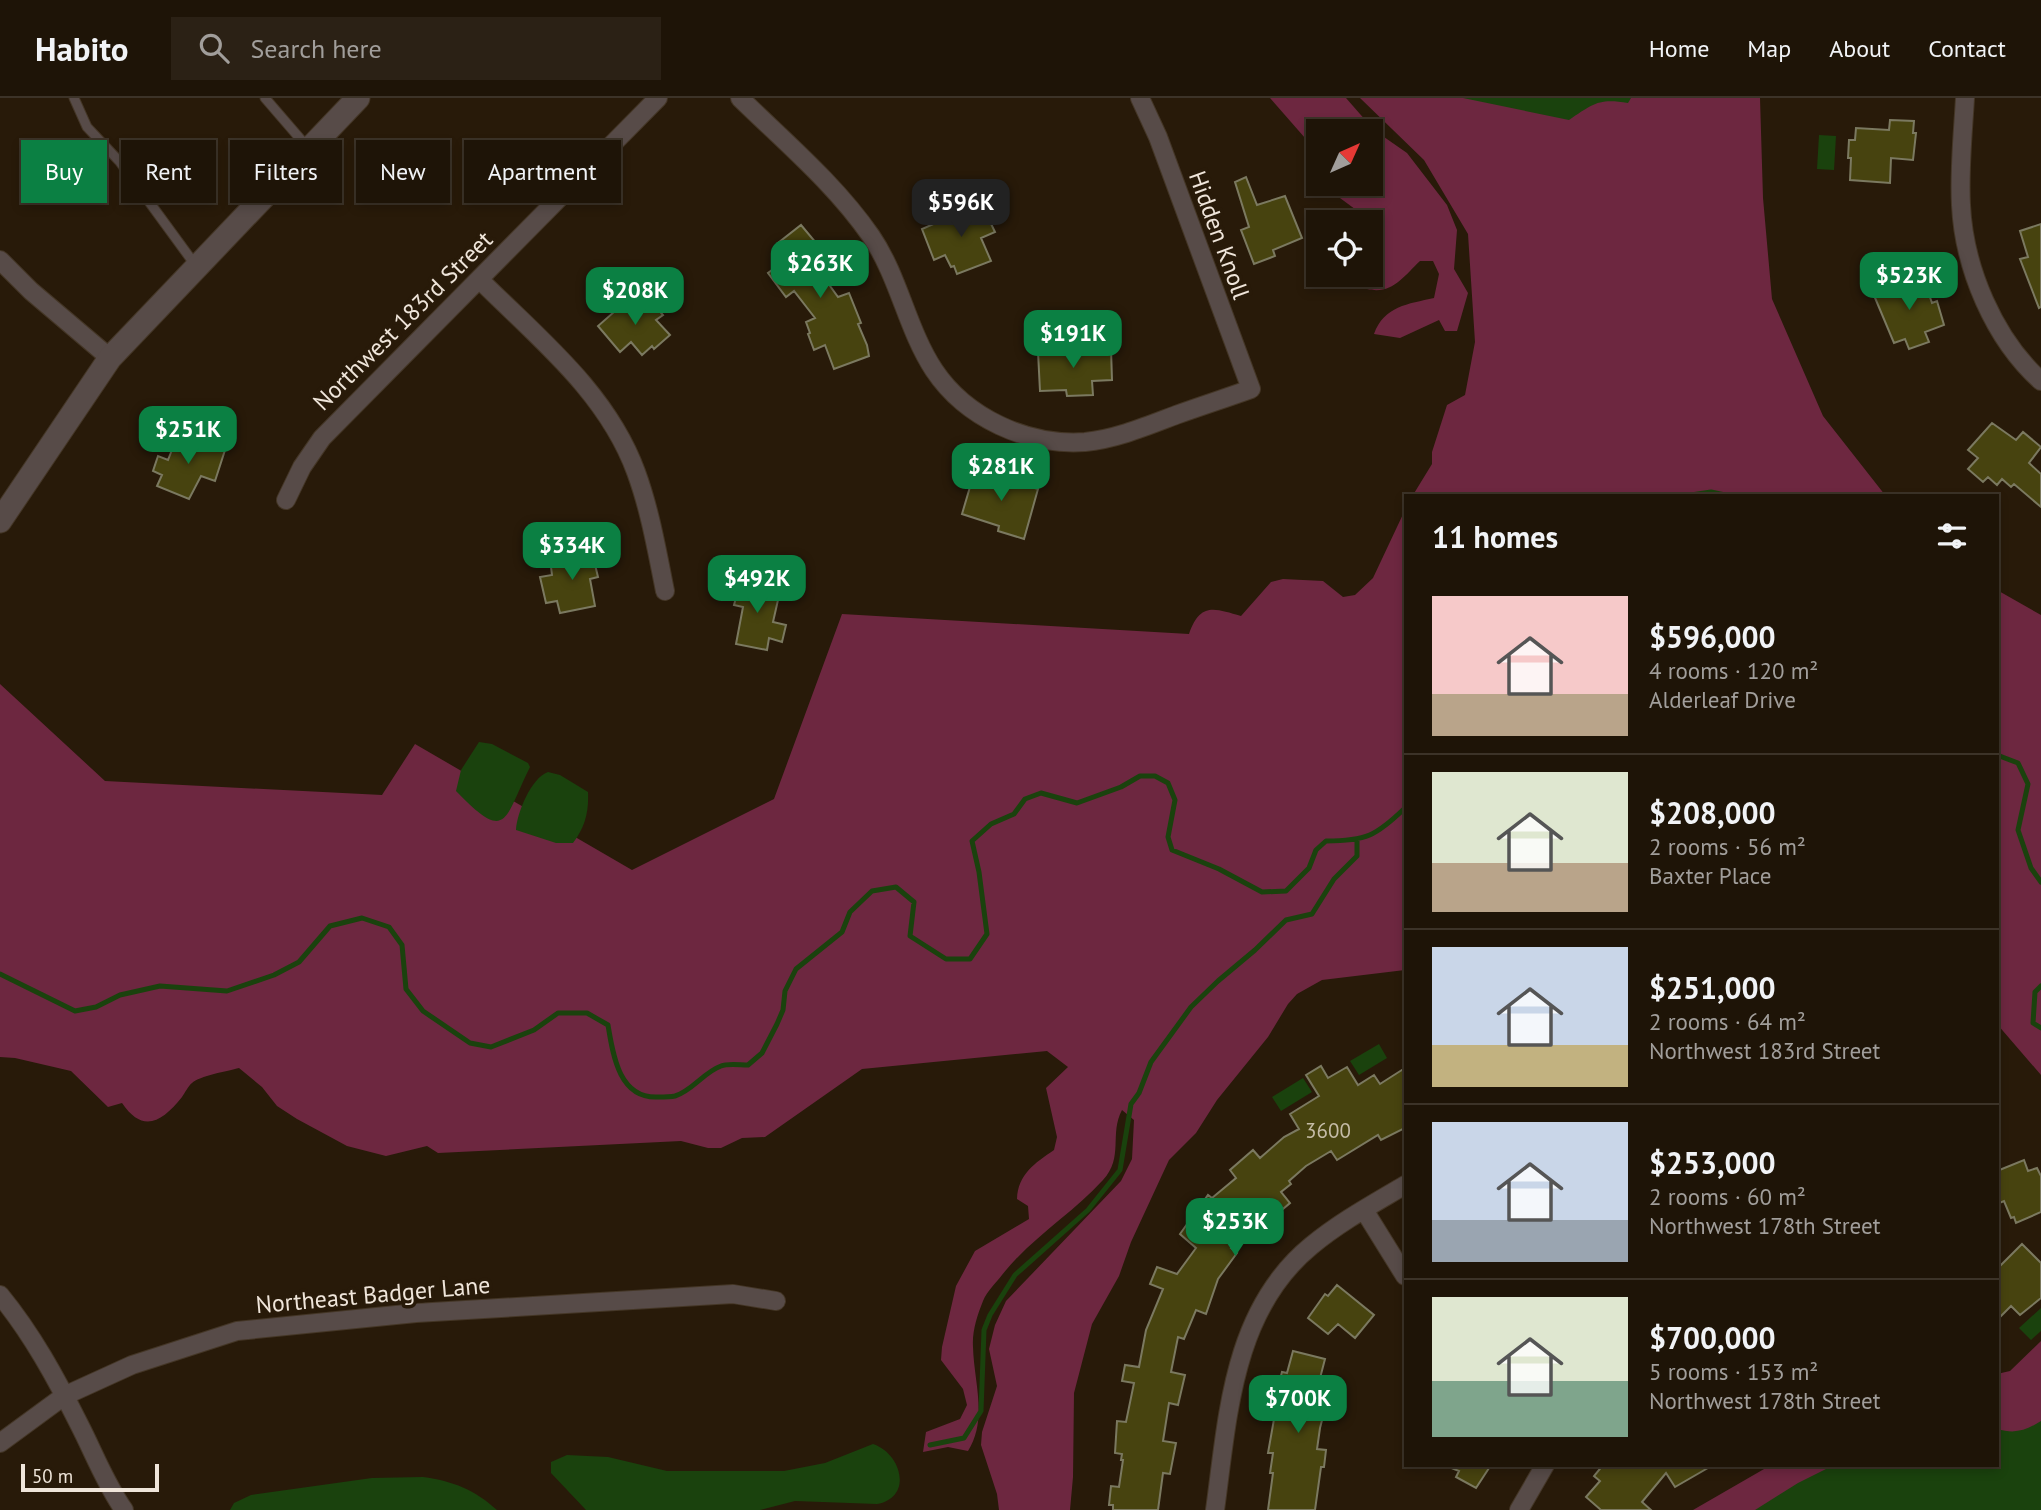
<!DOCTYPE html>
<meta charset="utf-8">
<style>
:root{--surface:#1e1407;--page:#2b2115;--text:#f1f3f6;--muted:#a19e9b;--line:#3c3328;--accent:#0b8043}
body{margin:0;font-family:"PT Sans",sans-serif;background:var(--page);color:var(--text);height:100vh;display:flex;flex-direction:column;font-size:26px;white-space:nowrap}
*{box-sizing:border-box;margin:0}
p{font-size:23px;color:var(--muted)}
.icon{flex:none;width:38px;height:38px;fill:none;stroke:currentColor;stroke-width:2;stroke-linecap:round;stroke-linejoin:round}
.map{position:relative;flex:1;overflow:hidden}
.sheet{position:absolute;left:1404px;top:396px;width:595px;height:973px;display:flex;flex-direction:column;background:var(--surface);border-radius:0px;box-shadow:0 4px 10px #0003,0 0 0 2px var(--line)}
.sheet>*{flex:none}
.hud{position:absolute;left:21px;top:42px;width:665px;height:63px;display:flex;gap:14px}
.needle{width:46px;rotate:45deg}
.controls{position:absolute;left:1306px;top:21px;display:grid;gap:14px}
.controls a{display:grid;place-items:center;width:77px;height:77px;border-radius:0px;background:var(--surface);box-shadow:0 4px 10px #0003,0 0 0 2px var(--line);font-size:35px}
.scale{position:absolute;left:21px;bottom:18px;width:138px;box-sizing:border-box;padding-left:7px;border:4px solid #efe5da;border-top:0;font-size:19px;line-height:24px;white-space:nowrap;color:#efe5da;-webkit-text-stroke:5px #281a09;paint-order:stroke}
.price{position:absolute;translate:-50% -60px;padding:0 16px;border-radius:14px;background:var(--accent);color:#fff;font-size:23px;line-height:46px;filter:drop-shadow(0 2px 4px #0008)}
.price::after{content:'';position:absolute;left:50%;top:42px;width:21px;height:16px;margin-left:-10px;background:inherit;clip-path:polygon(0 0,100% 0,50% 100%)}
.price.selected{background:#222;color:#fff}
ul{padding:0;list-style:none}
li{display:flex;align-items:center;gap:21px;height:175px;padding:0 28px}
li+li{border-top:2px solid var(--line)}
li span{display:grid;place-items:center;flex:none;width:196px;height:140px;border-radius:0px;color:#555}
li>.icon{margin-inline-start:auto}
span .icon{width:84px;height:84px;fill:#fffc;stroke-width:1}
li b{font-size:30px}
h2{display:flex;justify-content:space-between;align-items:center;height:84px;padding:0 28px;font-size:30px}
.chip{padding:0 24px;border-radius:0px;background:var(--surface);box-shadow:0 4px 10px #0003,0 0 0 2px var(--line);font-size:24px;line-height:63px}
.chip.selected{background:var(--accent);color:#fff}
header{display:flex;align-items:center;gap:42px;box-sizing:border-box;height:98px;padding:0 35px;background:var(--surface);border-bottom:2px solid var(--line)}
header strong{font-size:33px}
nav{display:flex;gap:38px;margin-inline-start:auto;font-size:24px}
.search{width:490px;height:63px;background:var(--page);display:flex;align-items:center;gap:18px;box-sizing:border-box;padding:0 24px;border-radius:0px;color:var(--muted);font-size:26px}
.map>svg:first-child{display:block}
</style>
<header>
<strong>Habito</strong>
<div class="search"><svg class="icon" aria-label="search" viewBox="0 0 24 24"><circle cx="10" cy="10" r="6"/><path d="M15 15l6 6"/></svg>Search here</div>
<nav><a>Home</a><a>Map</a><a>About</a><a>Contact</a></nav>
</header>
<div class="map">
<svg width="2041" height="1412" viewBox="0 0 2041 1412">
<rect width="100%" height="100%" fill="#281a09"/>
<path fill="#6d2740" d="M1270 0H1346L1374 32 1407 55 1447 107 1457 132 1454 171 1468 195 1457 233H1445L1439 222 1400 240 1374 236C1384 208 1408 206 1434 200L1439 176 1433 163H1420C1403 179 1392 197 1367 191L1362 177H1370V124H1364L1363 117 1321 86H1370V33H1318V70L1305 40Z
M1360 0H1760L1763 100 1772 201 1823 318 1885 397H1413L1432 366V354L1447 307 1465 297 1475 244 1468 136 1424 62Z
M1405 412V872L1322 882 1297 896 1288 906 1268 939 1217 1002 1196 1035 1169 1062 1131 1144 1119 1178 1092 1226 1074 1295 1073 1379 1070 1412H999L997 1396 981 1347 982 1334 997 1288 989 1251 995 1227 1006 1203 1121 1083 1132 1061 1134 1022 1122 1012C1109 1036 1124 1059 1103 1082 1072 1116 1031 1140 1002 1177 996 1185 987 1193 983 1203 977 1218 972 1233 973 1249 974 1285 988 1321 968 1353L948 1349 923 1354 926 1334 960 1321 967 1307 963 1291 941 1262 942 1249 956 1188 975 1153 1029 1121 1028 1108 1017 1101C1018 1076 1035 1065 1054 1052L1057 1039 1046 990 1068 969 1047 953 862 971 765 1039 742 1040 721 1050H708L681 1043 438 1055 427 1048 386 1058 347 1048 297 1021 277 1008 262 989 239 970C228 973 199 978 192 985 188 988 185 995 182 999 162 1024 143 1036 122 1005L108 1009 71 973 15 960 0 959V586L105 683 382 697 415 646 632 772 774 701 842 516 1189 536C1200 504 1214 510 1241 518L1271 484 1283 481 1323 483 1343 499 1355 497 1373 480Z
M1997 492 2041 517V977L1997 926Z
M2041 1243V1412H1693L1771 1367H1997V1276L2010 1273Z"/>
<path fill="#1a420d" d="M1463 0H1631L1628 5C1598 0 1593 6 1569 22Z
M1819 37 1836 38 1834 72 1817 71Z
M479 644 492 646 528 665 530 669C504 721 508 747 456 693L461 672Z
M548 674 560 677 588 694C589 714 585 729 573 745H556L516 732C517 715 531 680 548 674Z
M1379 946 1387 960 1359 977 1350 963Z
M1303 980 1312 994 1281 1013 1272 999Z
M2041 1210V1233L2031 1242 2019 1230Z
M2041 1323V1412H1755L1798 1385 1834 1367H1997V1331C2015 1336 2025 1333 2041 1323Z
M873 1346C901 1355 914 1399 877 1406L795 1403 760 1412H586L551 1375V1364L567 1357 608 1359 667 1373H784L825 1365Z
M423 1379C453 1383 475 1392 497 1412H230L234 1405 251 1397 372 1380Z"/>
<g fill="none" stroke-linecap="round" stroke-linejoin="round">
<path stroke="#1a420d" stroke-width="5" d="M1691 397 1711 394 1725 397
M1997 657 2018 665 2028 686 2018 732 2031 770 2041 784
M0 876 75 913 96 909 120 897 160 888 227 893 274 877 299 864 330 828 362 820 389 829 402 847 406 891 423 913 470 945 491 949 534 932 558 915H587L608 927C613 957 619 1001 658 999 663 999 670 999 675 998 692 993 704 974 721 968 728 965 740 967 748 967L762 955 777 926 783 912 785 893 796 871 842 834 850 814 872 793 896 789 914 804 910 838 946 861H970L987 836 979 774 972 743 991 726 1014 716 1025 701 1041 695 1077 705 1121 689 1140 678H1155L1168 685 1175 702 1168 739 1172 752 1219 771 1262 794 1286 793 1309 770 1316 752 1326 743C1366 743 1376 738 1405 710
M2041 888 2035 894 2033 925 2041 930
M930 1347 964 1340 981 1313 984 1232 990 1217 1015 1177 1088 1112 1120 1072 1131 1006 1139 995 1151 964 1191 909 1218 883 1255 852 1286 822 1312 816 1334 781 1357 758V743"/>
</g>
<path fill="#47430f" stroke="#7b7960" stroke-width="2" d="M1890 22 1914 23 1913 35H1916L1913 62 1891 60 1890 85 1850 82 1851 60H1848L1849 42H1855L1856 30 1889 32Z
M1246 79 1257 107 1285 98 1302 140 1273 152 1275 158 1254 166 1241 132 1249 129 1235 84Z
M981 105 995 134 981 140 991 163 957 176 954 168 951 169 945 157 934 162 922 131Z
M2041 126V209L2039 210 2020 161 2028 159 2020 133Z
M801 127 822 152 815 157 825 171 820 174 838 199 849 195 861 225 858 226 867 247 869 258 834 271 825 247 814 252 808 236 810 235 806 224 815 220 794 193 786 199 768 175 776 169 773 165 786 156 778 145Z
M1920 180 1923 189 1926 188 1932 205 1937 203 1944 227 1925 234 1929 244 1909 251 1905 241 1894 245 1873 195Z
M631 199 634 204 638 201 645 209 651 203 663 217 656 222 670 237 654 251 652 248 642 257 631 244 620 254 598 228Z
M1065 247V252L1111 251 1112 282 1092 283 1093 297 1067 298 1066 292 1040 293 1038 254 1048 253V248Z
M1992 325 2016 342 2023 334 2041 349 2029 365 2041 376V409L2014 386 2011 389 2002 381 1997 387 1988 379 1983 384 1968 371 1978 360 1968 352Z
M177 339 201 348 203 343 225 352 215 383 201 378 189 401 157 388 162 377 153 373 158 358 168 362Z
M975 372 1038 391 1024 441 998 433 999 428 962 416Z
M591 450 598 479 590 481 595 508 560 515 557 503 546 505 540 479 552 477 551 469 567 466 565 455Z
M742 478 769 484 765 499 778 502 773 524 786 527 782 544 769 540 767 552 736 546 743 509 734 507Z
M1321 968 1328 980 1347 969 1358 987 1374 977 1380 986 1405 970V1030L1381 1042 1378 1037 1337 1062 1331 1053 1306 1068 1289 1083 1291 1086 1281 1094 1290 1105 1263 1128 1255 1118 1231 1150 1237 1155 1218 1181 1206 1216 1196 1212 1184 1241 1178 1239 1171 1274 1185 1277 1178 1307 1169 1305 1163 1343 1176 1345 1170 1376 1163 1375 1158 1412H1113V1407H1109L1111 1388 1119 1389 1123 1362H1121L1122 1356 1115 1355 1117 1323 1126 1324 1134 1285 1122 1283 1125 1267 1139 1269 1146 1232 1163 1191 1150 1186 1157 1169 1177 1176 1196 1150 1180 1136 1208 1097 1212 1100 1236 1080 1230 1072 1253 1052 1260 1060 1284 1039 1299 1031 1290 1016 1319 998 1306 977Z
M2024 1062 2028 1073 2037 1070 2041 1078V1114L2016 1125 2014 1119 2011 1120 2004 1103 1997 1106V1073Z
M2022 1146 2041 1165V1200L2020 1217 2011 1208 1997 1222V1171Z
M1337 1187 1374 1217 1355 1240 1338 1226 1328 1236 1308 1220 1325 1196 1328 1198Z
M1293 1253 1325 1261 1319 1284 1331 1288 1320 1330 1317 1351 1326 1352 1324 1369H1321L1315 1412H1268L1273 1375H1270L1273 1355H1268L1279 1293H1277L1282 1274 1287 1275Z
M1444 1367H1491L1476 1390 1456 1379 1459 1373Z
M1603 1367H1713L1675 1389 1666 1375 1642 1404 1651 1412H1601L1586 1399 1600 1383 1594 1378Z"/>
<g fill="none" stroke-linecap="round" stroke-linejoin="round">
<defs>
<path id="service" d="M74 0 87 29 120 64 196 168
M265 0 309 51"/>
<path id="minor" d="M740 0C785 44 835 86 871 138 899 179 907 231 934 272 966 320 1027 348 1085 344 1116 341 1147 328 1176 317 1201 308 1226 300 1251 291L1158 39 1140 0
M1965 0C1963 35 1959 72 1961 107 1964 170 1994 241 2041 283
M0 162 31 193 110 260
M479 181C537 239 607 294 636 374 650 412 657 453 665 493
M286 402 302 369 322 340 658 0
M1364 1112 1405 1178
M0 1197C32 1236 56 1280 79 1326 94 1355 105 1385 124 1412
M0 1345 64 1298 132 1267 237 1233 416 1215 733 1196 776 1203
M1215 1412C1228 1318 1232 1213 1311 1148 1340 1124 1373 1106 1405 1087
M1519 1412 1545 1367"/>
<path id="tertiary" d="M0 423 110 260 358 0"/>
</defs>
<use href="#service" stroke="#443626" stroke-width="11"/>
<use href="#minor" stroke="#443626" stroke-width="20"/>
<use href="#tertiary" stroke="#443626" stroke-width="25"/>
<use href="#service" stroke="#574b48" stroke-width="9"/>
<use href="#minor" stroke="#574b48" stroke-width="18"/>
<use href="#tertiary" stroke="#574b48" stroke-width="23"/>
</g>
<g text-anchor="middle" stroke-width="7" stroke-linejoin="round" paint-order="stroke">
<g font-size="21" fill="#c5bca7">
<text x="1328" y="1040">3600</text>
</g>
<g font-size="24" fill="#efe5da" stroke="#281a09">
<text transform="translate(1219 137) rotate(70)" y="8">Hidden Knoll</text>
<text transform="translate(403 223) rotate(-45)" y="8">Northwest 183rd Street</text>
<text transform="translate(373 1197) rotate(-5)" y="8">Northeast Badger Lane</text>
</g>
</g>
</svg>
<div class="controls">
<a><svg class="needle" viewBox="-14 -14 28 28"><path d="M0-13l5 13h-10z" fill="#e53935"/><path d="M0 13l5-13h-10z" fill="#a19e9b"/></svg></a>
<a><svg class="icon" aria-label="locate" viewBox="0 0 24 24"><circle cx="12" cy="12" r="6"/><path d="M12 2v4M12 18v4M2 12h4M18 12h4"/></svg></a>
</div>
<div class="scale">50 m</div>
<b class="price selected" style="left:961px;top:141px">$596K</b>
<b class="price" style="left:820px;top:202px">$263K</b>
<b class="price" style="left:1909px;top:214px">$523K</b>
<b class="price" style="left:635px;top:229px">$208K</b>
<b class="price" style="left:1073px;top:272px">$191K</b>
<b class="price" style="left:188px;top:368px">$251K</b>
<b class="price" style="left:1001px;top:405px">$281K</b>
<b class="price" style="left:572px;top:484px">$334K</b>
<b class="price" style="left:757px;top:517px">$492K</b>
<b class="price" style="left:1235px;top:1160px">$253K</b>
<b class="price" style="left:1298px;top:1337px">$700K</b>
<div class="hud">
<a class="chip selected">Buy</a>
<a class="chip">Rent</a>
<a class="chip">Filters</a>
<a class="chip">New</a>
<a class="chip">Apartment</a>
</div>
<section class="sheet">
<h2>11 homes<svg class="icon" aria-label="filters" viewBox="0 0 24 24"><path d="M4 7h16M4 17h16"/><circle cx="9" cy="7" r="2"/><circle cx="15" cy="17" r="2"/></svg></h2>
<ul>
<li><span style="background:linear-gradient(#f6c9c9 70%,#b9a48a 0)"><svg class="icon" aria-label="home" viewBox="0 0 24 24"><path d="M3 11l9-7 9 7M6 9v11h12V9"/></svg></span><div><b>$596,000</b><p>4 rooms · 120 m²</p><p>Alderleaf Drive</p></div></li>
<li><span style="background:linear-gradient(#dfe7d0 65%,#b9a48a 0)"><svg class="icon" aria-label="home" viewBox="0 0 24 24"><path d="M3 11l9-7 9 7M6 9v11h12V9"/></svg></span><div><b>$208,000</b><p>2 rooms · 56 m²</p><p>Baxter Place</p></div></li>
<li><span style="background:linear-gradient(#c9d6e8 70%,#c2b280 0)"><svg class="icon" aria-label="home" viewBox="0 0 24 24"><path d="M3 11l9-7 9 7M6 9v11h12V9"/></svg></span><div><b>$251,000</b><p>2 rooms · 64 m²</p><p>Northwest 183rd Street</p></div></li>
<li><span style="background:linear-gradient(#c9d6e8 70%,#9aa5b1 0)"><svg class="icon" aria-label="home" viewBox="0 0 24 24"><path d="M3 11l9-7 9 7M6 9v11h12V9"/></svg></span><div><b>$253,000</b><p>2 rooms · 60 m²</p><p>Northwest 178th Street</p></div></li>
<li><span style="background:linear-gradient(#dfe7d0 60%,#7fa58c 0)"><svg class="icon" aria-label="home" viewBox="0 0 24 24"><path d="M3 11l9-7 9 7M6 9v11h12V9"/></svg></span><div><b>$700,000</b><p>5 rooms · 153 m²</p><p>Northwest 178th Street</p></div></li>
</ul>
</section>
</div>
